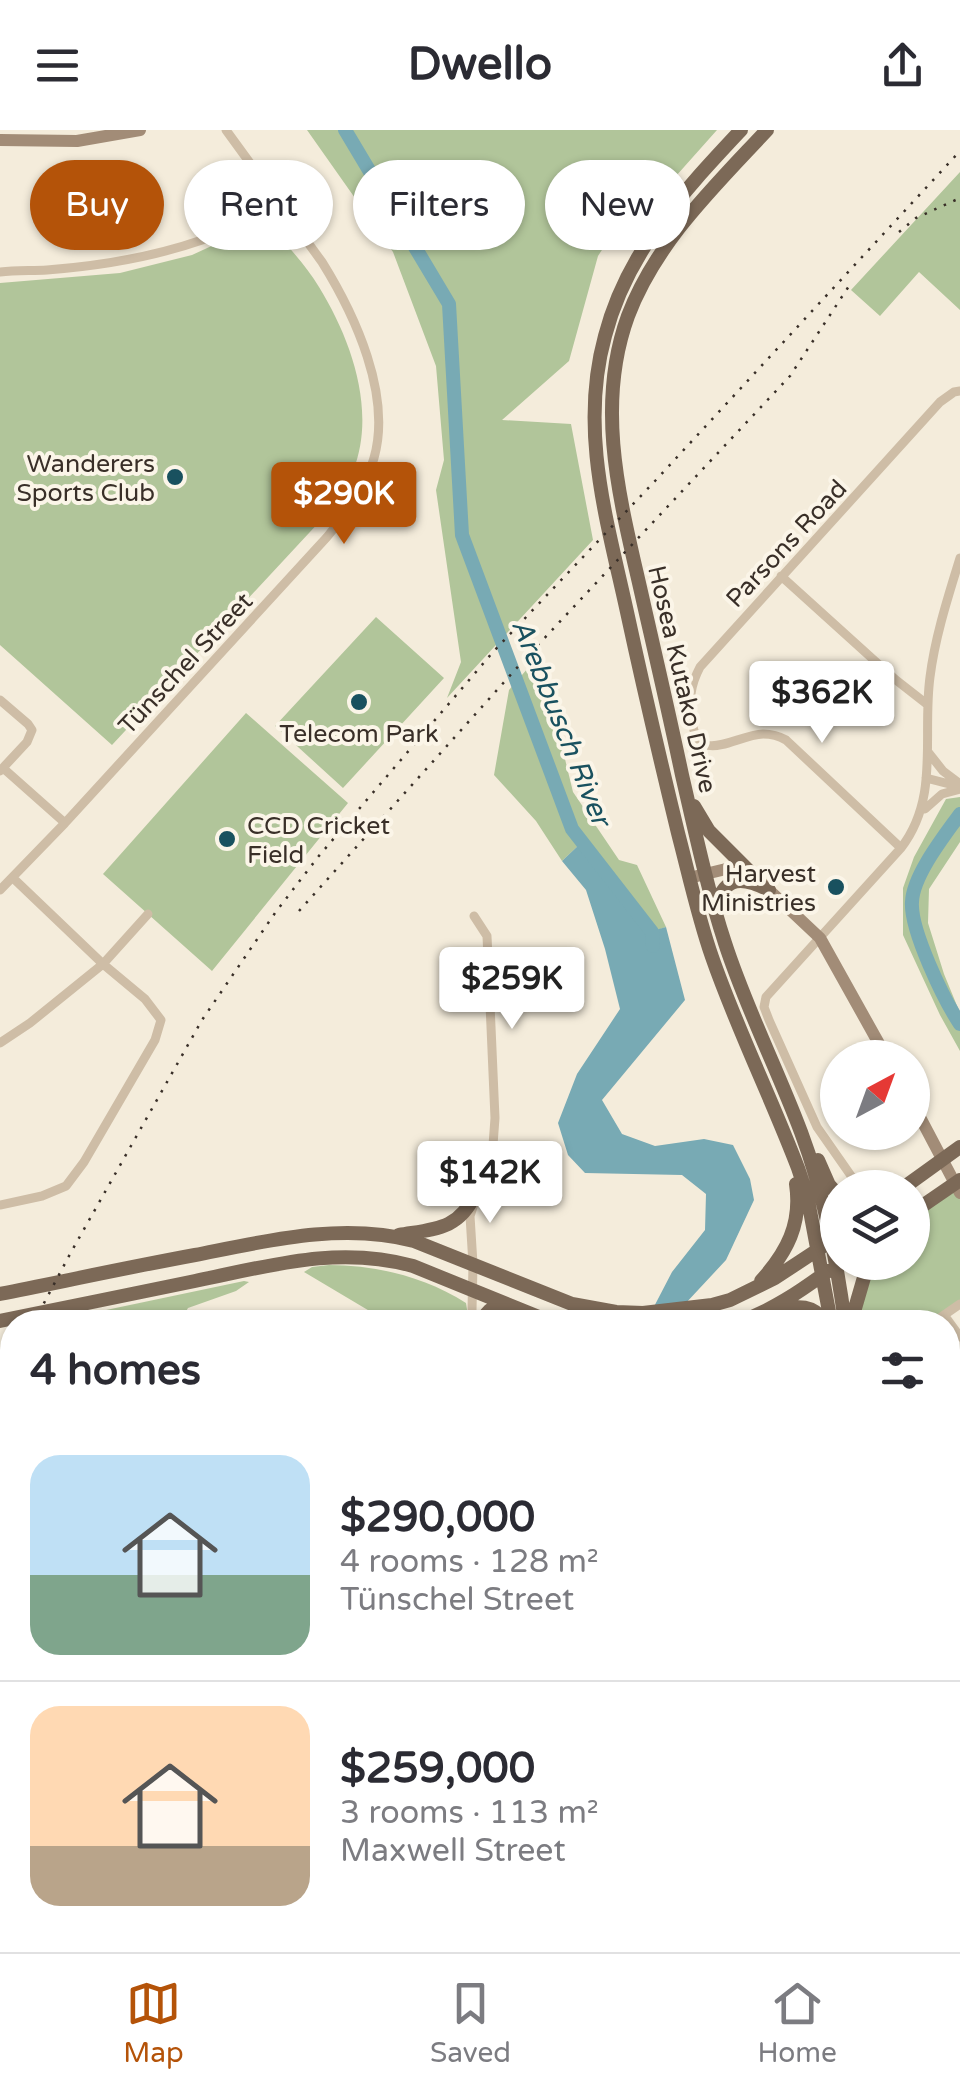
<!DOCTYPE html>
<meta charset="utf-8">
<style>
:root{--surface:#fff;--page:#f2f2f3;--text:#2b2b33;--muted:#7c7c81;--line:#e1e1e2;--accent:#b45309}
body{margin:0;font-family:"Varela Round",sans-serif;background:var(--page);color:var(--text);height:100vh;display:flex;flex-direction:column;font-size:38px;white-space:nowrap}
*{box-sizing:border-box;margin:0}
p{font-size:32px;color:var(--muted)}
.icon{flex:none;width:55px;height:55px;fill:none;stroke:currentColor;stroke-width:2;stroke-linecap:round;stroke-linejoin:round}
.map{position:relative;flex:1;overflow:hidden}
.side{position:absolute;left:0px;top:1180px;width:960px;height:642px;display:flex;flex-direction:column;background:var(--surface);border-radius:40px 40px 0 0;box-shadow:0 2px 8px #0004}
.side>*{flex:none}
.guide{position:absolute;left:30px;top:30px;width:900px;height:90px;display:flex;gap:20px}
.needle{width:65px;rotate:41deg}
.tools{position:absolute;left:820px;top:910px;display:grid;gap:20px}
.tools a{display:grid;place-items:center;width:110px;height:110px;border-radius:50%;background:var(--surface);box-shadow:0 2px 8px #0004;font-size:50px}
.price{position:absolute;translate:-50% -85px;padding:0 22px;border-radius:10px;background:#fff;color:#222;font-size:32px;line-height:65px;filter:drop-shadow(0 2px 5px #0008)}
.price::after{content:'';position:absolute;left:50%;top:60px;width:30px;height:22px;margin-left:-15px;background:inherit;clip-path:polygon(0 0,100% 0,50% 100%)}
.price.on{background:var(--accent);color:#fff}
ul{padding:0;list-style:none}
li{display:flex;align-items:center;gap:30px;height:250px;padding:0 30px}
li+li{border-top:2px solid var(--line)}
li span{display:grid;place-items:center;flex:none;width:280px;height:200px;border-radius:30px;color:#555}
li>.icon{margin-inline-start:auto}
span .icon{width:120px;height:120px;fill:#fffc;stroke-width:1}
li b{font-size:42px}
h2{display:flex;justify-content:space-between;align-items:center;height:120px;padding:0 30px;font-size:42px}
.tag{padding:0 35px;border-radius:45px;background:var(--surface);box-shadow:0 2px 8px #0004;font-size:35px;line-height:90px}
.tag.on{background:var(--accent);color:#fff}
header{display:flex;justify-content:space-between;align-items:center;height:130px;padding:0 30px;background:var(--surface);font-size:45px;font-weight:700}
.menu{display:flex;justify-content:space-around;align-items:center;height:140px;border-top:2px solid var(--line);background:var(--surface);font-size:28px;color:var(--muted)}
.menu a{display:grid;justify-items:center;gap:5px}
.menu .on{color:var(--accent)}
.map>svg:first-child{display:block}
</style>
<header><svg class="icon" aria-label="menu" viewBox="0 0 24 24"><path d="M4 6h16M4 12h16M4 18h16"/></svg>Dwello<svg class="icon" aria-label="share" viewBox="0 0 24 24"><path d="M12 15V3M7 8l5-5 5 5M5 13v7h14v-7"/></svg></header>
<div class="map">
<svg width="960" height="1822" viewBox="0 0 960 1822">
<rect width="100%" height="100%" fill="#f4ecdb"/>
<path fill="#b1c59a" d="M307 0H717L676 46 615 100 598 126 569 231 502 290 571 294 593 410 447 568 461 532 436 360 444 330 436 236 393 122Z
M960 42V180L919 142 880 186 851 160Z
M266 91C284 112 305 134 319 157 351 209 377 281 353 341 348 352 341 364 335 375L112 615 0 515V153L120 143 192 125Z
M376 487 444 548 343 658 275 596Z
M528 538 557 596 573 662 619 730 637 735 666 797 652 802 582 712 562 731 536 691 494 645 509 560Z
M246 583 348 673 212 841 103 744Z
M960 667V712L929 759 928 793 944 844 960 883V921L940 885 903 805V758L914 727 946 669Z
M955 1053 960 1063V1174L935 1192H851L868 1149 879 1133 912 1132 913 1083Z
M329 1135C377 1135 425 1147 466 1173L469 1192H388L304 1142 312 1137Z
M244 1151 249 1152 236 1161 188 1178 180 1192H49Z
M12 1248V1388L0 1413V1303L10 1292 0 1301V1271Z
M948 1608 960 1640V1714L948 1723Z
M948 1768 960 1785V1822H887L888 1810H948Z
M398 1810H502L490 1822H387Z
M797 1810H876L873 1822H792Z"/>
<path fill="#78aab4" d="M582 712 652 801 666 797 685 870 602 970 622 1004 655 1016 704 1009 733 1015 750 1049 754 1070 726 1130 685 1174 678 1192H646L672 1142 705 1100 706 1064 682 1045 585 1043 568 1025 558 993 577 944 620 879 605 819 586 760 562 731Z"/>
<g fill="none" stroke-linecap="round" stroke-linejoin="round">
<path stroke="#78aab4" stroke-width="2.5" d="M823 1822 826 1810"/>
<path stroke="#78aab4" stroke-width="14" d="M345 0 449 174 462 405 572 699 652 802 653 816
M960 684C945 705 913 745 912 772 910 800 944 870 960 894
M451 1822 464 1810"/>
<path stroke="#968e82" stroke-width="20" d="M106 1822 113 1810"/>
<path stroke="#968e82" stroke-width="50" d="M0 1753 12 1733"/>
<path stroke="#cebda6" stroke-width="9" d="M0 142C16 140 32 141 47 140 99 136 153 127 202 110 229 101 254 84 279 70
M781 446 896 550 928 575
M0 570 28 594 32 600 27 612 0 641
M928 622 943 641 960 654
M3 638 65 693
M926 648 957 656
M925 679 942 664 960 659
M901 718 786 610C779 606 772 604 763 604 735 605 698 637 692 591 689 570 690 556 700 537L940 272 954 262 960 261
M0 760 65 693 327 407C346 384 366 358 374 328 392 265 355 185 322 132L226 0
M474 786 487 806 495 988 493 1015 470 1086 473 1134 472 1180 475 1192
M0 913 30 893 103 834 148 784
M854 1050 817 997 769 890 764 877 766 867 901 718C940 668 922 606 930 547 935 507 948 467 960 428
M0 1075 42 1066 66 1056 84 1032 155 910 161 890 145 869 103 834 13 748
M944 1185 960 1207
M934 1192 960 1174
M948 1428 960 1464
M948 1589 960 1639
M948 1731 960 1721
M881 1822 883 1810"/>
<path stroke="#a28c77" stroke-width="12" d="M0 10 77 11 140 0
M697 746 726 739 743 740 751 743 769 760 820 808 887 928
M912 972 960 1063
M948 1548 960 1547"/>
<path stroke="#7c6957" stroke-width="14" d="M741 0C683 62 627 121 605 206 579 300 607 390 627 482 643 556 660 629 678 703 689 745 698 787 712 827 737 899 771 967 798 1038L807 1065 831 1192
M767 0C714 57 656 112 628 186 593 282 623 380 644 475 657 532 670 588 682 645 695 701 707 758 725 813 746 878 777 938 801 1002 824 1063 836 1128 845 1192
M694 676 709 701 751 743
M716 776C725 745 743 747 769 760
M818 1030 829 1055 838 1065
M903 1058 960 1017
M912 1083 960 1050
M399 1105C434 1099 459 1100 475 1064
M761 1151C787 1122 802 1094 796 1054
M0 1164C65 1151 130 1137 195 1125 266 1111 342 1092 414 1111L572 1174 616 1182 643 1183 712 1175 730 1170 775 1148 825 1115
M778 1179C799 1176 812 1174 826 1192
M0 1191C65 1178 130 1164 195 1151 269 1136 338 1115 413 1136L551 1192
M479 1192 490 1180 512 1178
M739 1192C773 1180 799 1162 828 1141
M851 1192 865 1144 871 1132
M783 1822 788 1810"/>
<path stroke="#392f28" stroke-width="2.5" stroke-dasharray="2.5 8" stroke-linecap="butt" d="M899 102 916 88 960 68
M299 781 523 531 790 246 849 156
M34 1192 70 1124 202 890 275 783 318 727 493 522 655 351 960 21
M0 1259 12 1235"/>
</g>
<g fill="#19515f" stroke="#fbf5e8" stroke-width="4">
<circle cx="175" cy="347" r="10"/>
<circle cx="359" cy="572" r="10"/>
<circle cx="227" cy="709" r="10"/>
<circle cx="836" cy="757" r="10"/>
</g>
<g text-anchor="middle" stroke-width="8" stroke-linejoin="round" paint-order="stroke">
<g font-size="25" fill="#392f28" stroke="#fbf5e8" text-anchor="end">
<text x="155" y="342">Wanderers<tspan x="155" dy="29">Sports Club</tspan></text>
<text x="359" y="612" text-anchor="middle">Telecom Park</text>
<text x="247" y="704" text-anchor="start">CCD Cricket<tspan x="247" dy="29">Field</tspan></text>
<text x="816" y="752">Harvest<tspan x="816" dy="29">Ministries</tspan></text>
</g>
<g font-size="25" fill="#392f28" stroke="#fbf5e8">
<text transform="translate(786 413) rotate(-47)" y="9">Parsons Road</text>
<text transform="translate(185 533) rotate(-47)" y="9">Tünschel Street</text>
<text transform="translate(683 549) rotate(77)" y="9">Hosea Kutako Drive</text>
</g>
<g font-size="28" font-style="italic" fill="#19515f" stroke="#fbf5e8">
<text transform="translate(562 592) rotate(68)" y="10">Arebbusch River</text>
</g>
</g>
</svg>
<div class="tools">
<a><svg class="needle" viewBox="-14 -14 28 28"><path d="M0-13l5 13h-10z" fill="#e53935"/><path d="M0 13l5-13h-10z" fill="#7c7c81"/></svg></a>
<a><svg class="icon" aria-label="layers" viewBox="0 0 24 24"><path d="M12 4l9 5-9 5-9-5zM3 14l9 5 9-5"/></svg></a>
</div>
<b class="price on" style="left:344px;top:417px">$290K</b>
<b class="price" style="left:822px;top:616px">$362K</b>
<b class="price" style="left:512px;top:902px">$259K</b>
<b class="price" style="left:490px;top:1096px">$142K</b>
<div class="guide">
<a class="tag on">Buy</a>
<a class="tag">Rent</a>
<a class="tag">Filters</a>
<a class="tag">New</a>
</div>
<section class="side">
<h2>4 homes<svg class="icon" aria-label="filters" viewBox="0 0 24 24"><path d="M4 7h16M4 17h16"/><circle cx="9" cy="7" r="2"/><circle cx="15" cy="17" r="2"/></svg></h2>
<ul>
<li><span style="background:linear-gradient(#bfe0f5 60%,#7fa58c 0)"><svg class="icon" aria-label="home" viewBox="0 0 24 24"><path d="M3 11l9-7 9 7M6 9v11h12V9"/></svg></span><div><b>$290,000</b><p>4 rooms · 128 m²</p><p>Tünschel Street</p></div></li>
<li><span style="background:linear-gradient(#ffd9b3 70%,#b9a48a 0)"><svg class="icon" aria-label="home" viewBox="0 0 24 24"><path d="M3 11l9-7 9 7M6 9v11h12V9"/></svg></span><div><b>$259,000</b><p>3 rooms · 113 m²</p><p>Maxwell Street</p></div></li>
</ul>
</section>
</div>
<nav class="menu">
<a class="on"><svg class="icon" aria-label="map" viewBox="0 0 24 24"><path d="M3 6l6-2 6 2 6-2v14l-6 2-6-2-6 2zM9 4v14M15 6v14"/></svg>Map</a>
<a><svg class="icon" aria-label="saved" viewBox="0 0 24 24"><path d="M7 4h10v16l-5-4-5 4z"/></svg>Saved</a>
<a><svg class="icon" aria-label="home" viewBox="0 0 24 24"><path d="M3 11l9-7 9 7M6 9v11h12V9"/></svg>Home</a>
</nav>
